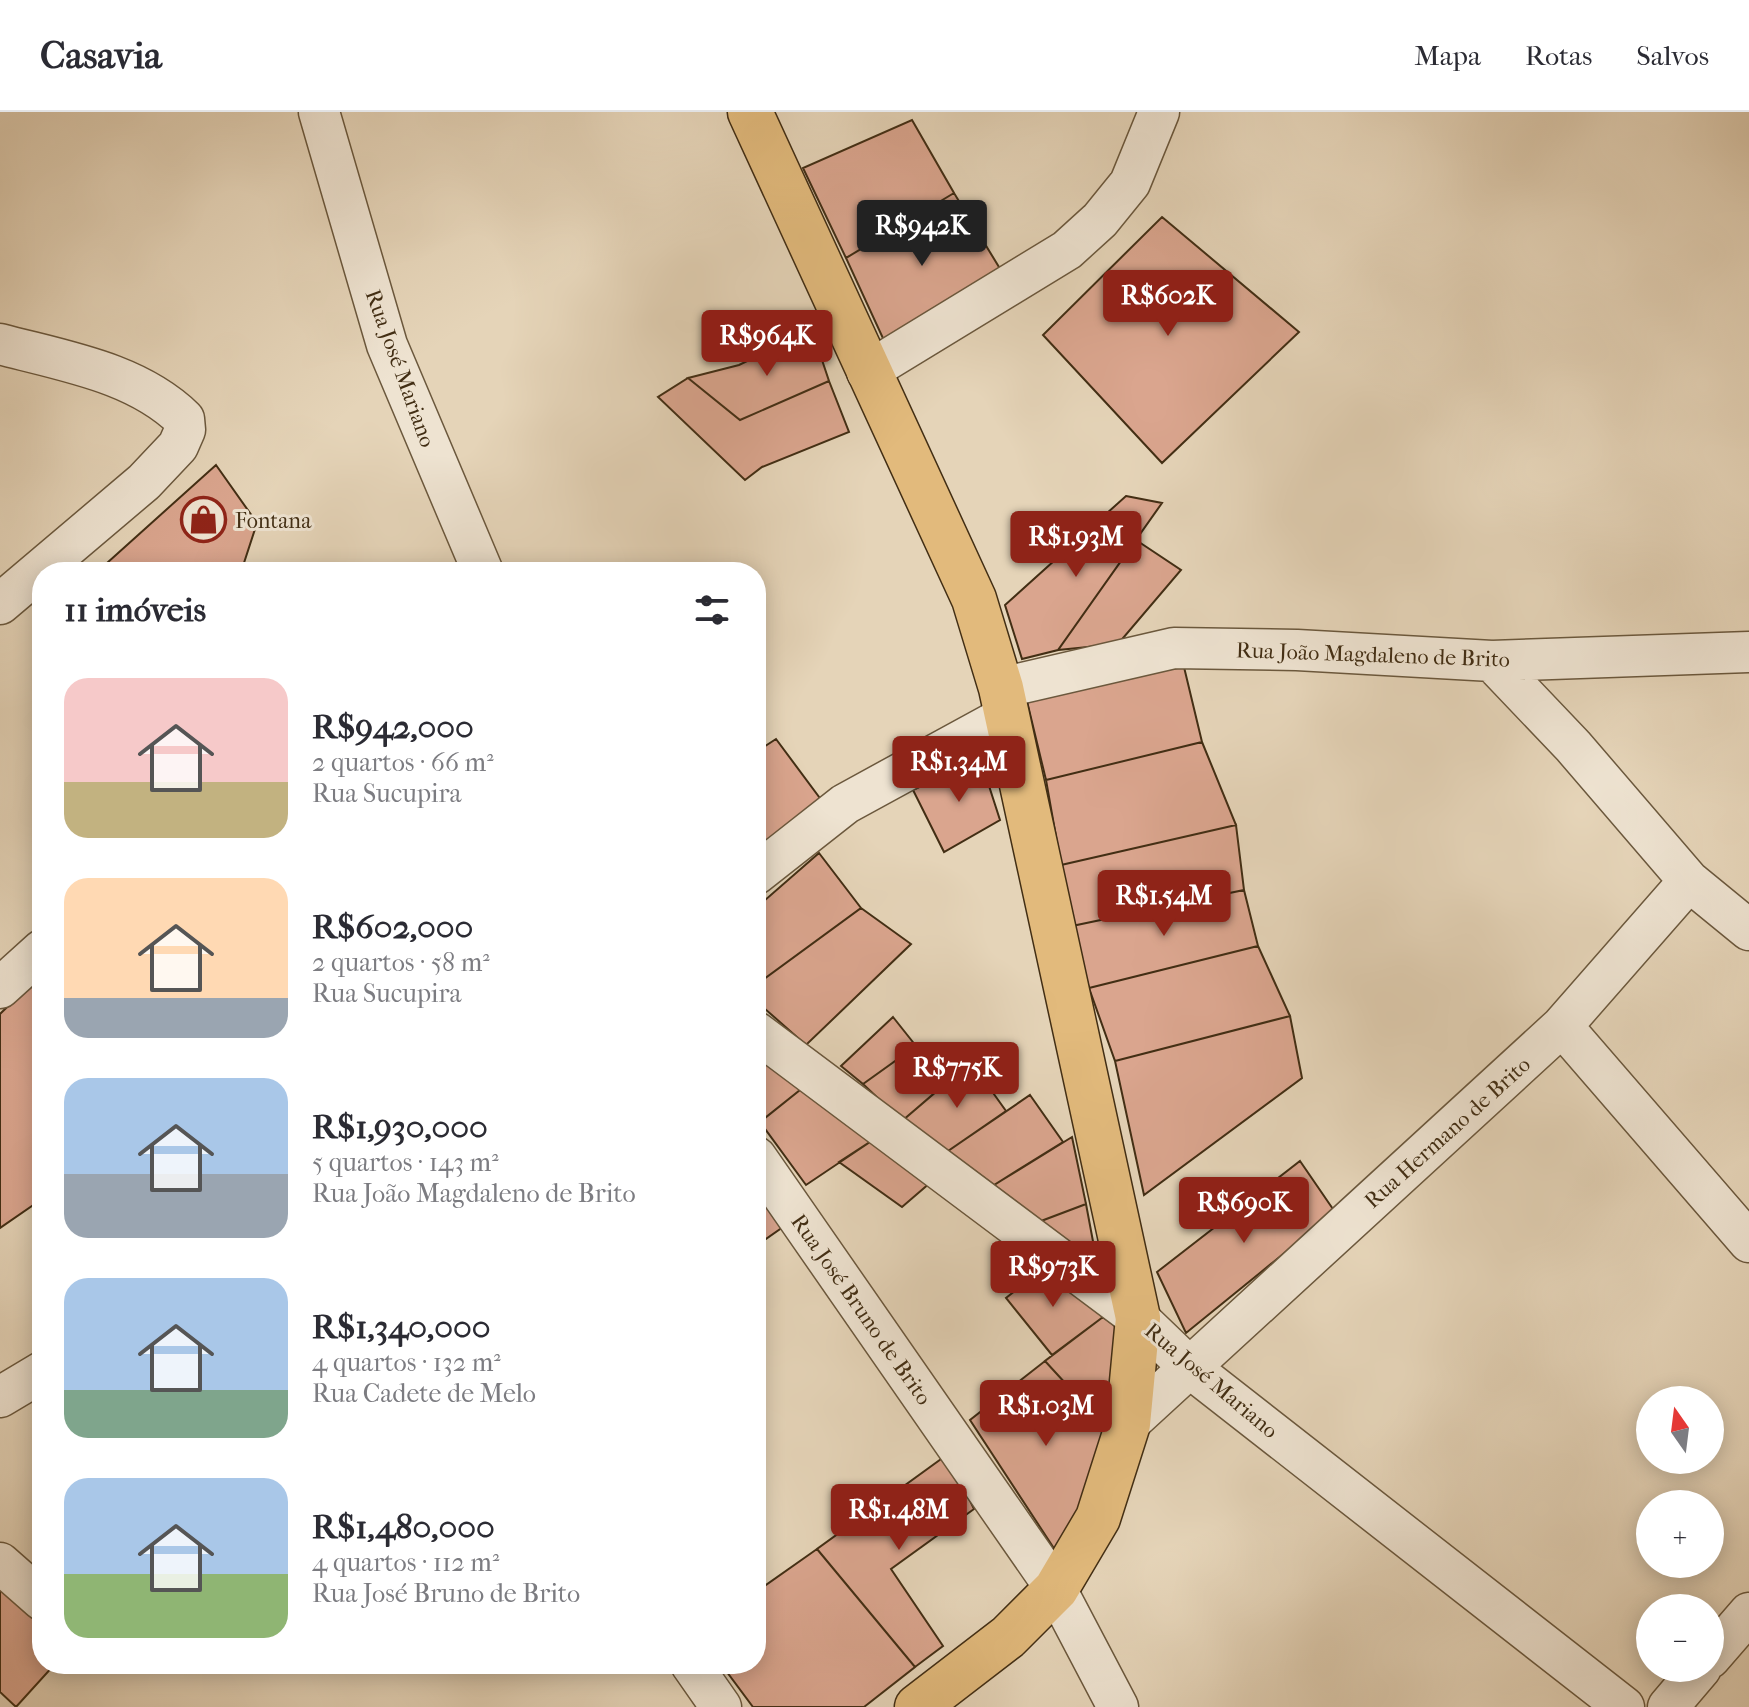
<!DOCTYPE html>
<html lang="pt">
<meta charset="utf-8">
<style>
:root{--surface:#fff;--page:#f7f7f7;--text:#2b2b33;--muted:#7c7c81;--line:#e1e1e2;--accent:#8f2418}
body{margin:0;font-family:"IM FELL French Canon",serif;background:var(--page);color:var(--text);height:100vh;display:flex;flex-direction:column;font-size:30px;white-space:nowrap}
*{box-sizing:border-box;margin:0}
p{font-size:26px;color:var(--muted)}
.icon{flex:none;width:44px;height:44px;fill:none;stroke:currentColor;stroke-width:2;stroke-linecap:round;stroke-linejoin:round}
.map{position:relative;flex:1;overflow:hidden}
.side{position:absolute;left:32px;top:450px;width:734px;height:1112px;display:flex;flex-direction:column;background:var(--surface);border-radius:32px;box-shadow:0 4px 20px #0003}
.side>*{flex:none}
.needle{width:52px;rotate:346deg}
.buttons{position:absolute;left:1636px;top:1274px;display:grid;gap:16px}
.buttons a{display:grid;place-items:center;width:88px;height:88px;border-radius:50%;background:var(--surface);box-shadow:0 4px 20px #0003;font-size:40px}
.price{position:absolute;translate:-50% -68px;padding:0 18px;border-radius:8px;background:var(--accent);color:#fff;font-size:26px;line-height:52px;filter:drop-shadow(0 2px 4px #0008)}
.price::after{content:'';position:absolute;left:50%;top:48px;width:24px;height:18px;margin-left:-12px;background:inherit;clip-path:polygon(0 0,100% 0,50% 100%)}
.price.on{background:#222;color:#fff}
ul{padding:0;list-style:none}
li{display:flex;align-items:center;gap:24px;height:200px;padding:0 32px}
li span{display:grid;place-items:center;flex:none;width:224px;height:160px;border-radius:24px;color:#555}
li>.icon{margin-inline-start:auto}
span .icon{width:96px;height:96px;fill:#fffc;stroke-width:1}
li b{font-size:34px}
h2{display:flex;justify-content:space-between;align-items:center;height:96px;padding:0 32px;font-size:34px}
header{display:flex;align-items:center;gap:48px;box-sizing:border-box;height:112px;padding:0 40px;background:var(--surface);border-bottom:2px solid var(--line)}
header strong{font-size:38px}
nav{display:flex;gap:44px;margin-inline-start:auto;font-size:28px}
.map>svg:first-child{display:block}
</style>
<header>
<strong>Casavia</strong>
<nav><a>Mapa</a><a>Rotas</a><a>Salvos</a></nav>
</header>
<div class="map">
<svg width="1749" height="1595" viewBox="0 0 1749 1595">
<rect width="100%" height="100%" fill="#e5d4b8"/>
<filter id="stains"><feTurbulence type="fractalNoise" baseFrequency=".0025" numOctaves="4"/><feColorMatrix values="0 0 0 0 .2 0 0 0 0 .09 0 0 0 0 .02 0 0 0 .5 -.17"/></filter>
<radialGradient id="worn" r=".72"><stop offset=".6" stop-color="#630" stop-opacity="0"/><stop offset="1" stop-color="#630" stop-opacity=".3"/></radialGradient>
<path fill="#daa58e" stroke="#422e14" stroke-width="2" d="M912 8 954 81 846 146 803 56Z
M954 81 1002 160 887 235 846 146Z
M1162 105 1299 220 1162 351 1043 223Z
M812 218 829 269 740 308 688 266 739 253Z
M688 266 740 308 829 269 849 320 762 355 745 368 658 285Z
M216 353 257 411 241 460H97Z
M1126 384 1162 391 1058 538 1022 547 1005 493Z
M1136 428 1181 458 1118 532 1058 538Z
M1184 555 1202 630 1046 668 1025 581Z
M776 627 825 693 756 743V640Z
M1202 630 1236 713 1061 753 1046 668Z
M980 646 1000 708 944 740 913 678Z
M1236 713 1244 778 1072 814 1061 753Z
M819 741 861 796 756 873V796Z
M1244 778 1258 834 1089 876 1072 814Z
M861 796 911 832 806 933 756 889V873Z
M1258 834 1290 904 1115 949 1089 876Z
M34 869 42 877V1087L0 1116V902Z
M1290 904 1302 966 1144 1083 1115 949Z
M893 905 916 934 863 972 841 954Z
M756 933 805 974 760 1010 756 1005Z
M916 934 953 965 902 1009 863 972Z
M971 950 1006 999 948 1039 902 1009Z
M805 974 873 1028 806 1073 760 1010Z
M1030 983 1063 1030 994 1073 948 1039Z
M1072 1025 1086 1092 1041 1109 994 1073Z
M873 1028 931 1070 902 1095 839 1050Z
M1300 1049 1335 1100 1186 1221 1157 1160Z
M756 1073 783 1115 756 1134Z
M1086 1092 1098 1156 1041 1109Z
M1049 1152 1103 1205 1052 1243 1006 1186Z
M1103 1205 1127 1223 1110 1320 1045 1249Z
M1045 1249 1110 1320 1099 1367 1057 1441 970 1308Z
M948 1342 974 1397 891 1457 943 1534 915 1555 817 1437Z
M817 1437 915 1555 864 1595H753L721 1552H756V1480Z
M0 1476 42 1506V1552H55L16 1595 0 1580Z"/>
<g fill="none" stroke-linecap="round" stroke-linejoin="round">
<defs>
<path id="minor" d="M319 0 387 233 483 460
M0 232C63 249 136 260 184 307L185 318 178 334 144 370 0 492
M867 260 1067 138 1100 108 1130 71 1159 0
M1492 549 1573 634 1689 769 1749 818
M1001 576 1174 536 1297 538 1492 549 1749 540
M756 762 845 692 1006 604
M0 876 42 838
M1562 914 1749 1130
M756 920 1138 1206 1189 1255 1624 1595
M756 1045 1056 1477 1118 1595
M0 1285 42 1260
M1128 1312 1562 914 1689 769
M0 1451 42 1488
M1710 1546 1749 1501
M691 1552 721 1595
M1668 1595 1701 1556"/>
<path id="major" d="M750 0 974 487 1001 576 1138 1206 1128 1312 1098 1406 1056 1477 1008 1525 917 1595"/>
</defs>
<use href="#minor" stroke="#6b583d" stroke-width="43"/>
<use href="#major" stroke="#422e14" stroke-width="47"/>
<use href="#minor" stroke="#eee3d1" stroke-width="40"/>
<use href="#major" stroke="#e2ba7c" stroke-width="44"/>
</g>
<defs>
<symbol id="shop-ring" viewBox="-11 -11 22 22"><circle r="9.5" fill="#eee3d1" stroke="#8f2418" stroke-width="1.5"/><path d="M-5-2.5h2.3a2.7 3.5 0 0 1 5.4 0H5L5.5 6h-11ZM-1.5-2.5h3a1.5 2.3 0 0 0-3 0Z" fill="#8f2418"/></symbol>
</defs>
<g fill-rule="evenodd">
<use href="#shop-ring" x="178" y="382" width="51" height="51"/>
</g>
<g text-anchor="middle" stroke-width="6" stroke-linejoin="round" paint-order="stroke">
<g font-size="22" fill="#422e14" stroke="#eee3d1">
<text transform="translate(401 256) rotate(70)" y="8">Rua José Mariano</text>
<text transform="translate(1373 542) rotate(2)" y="8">Rua João Magdaleno de Brito</text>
<text transform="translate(1447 1020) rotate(-42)" y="8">Rua Hermano de Brito</text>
<text transform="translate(862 1197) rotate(55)" y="8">Rua José Bruno de Brito</text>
<text transform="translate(1212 1268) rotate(40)" y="8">Rua José Mariano</text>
</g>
<g font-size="22" fill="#422e14" stroke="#eee3d1" text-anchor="start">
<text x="235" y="416">Fontana</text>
</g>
</g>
<rect width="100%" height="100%" filter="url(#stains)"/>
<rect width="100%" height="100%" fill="url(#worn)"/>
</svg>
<div class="buttons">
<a><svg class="needle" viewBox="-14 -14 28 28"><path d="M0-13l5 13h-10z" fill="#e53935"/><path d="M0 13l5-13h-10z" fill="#7c7c81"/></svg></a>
<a>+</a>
<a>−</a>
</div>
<b class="price on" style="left:922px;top:156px">R$942K</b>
<b class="price" style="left:1168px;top:226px">R$602K</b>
<b class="price" style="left:767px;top:266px">R$964K</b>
<b class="price" style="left:1076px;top:467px">R$1.93M</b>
<b class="price" style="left:959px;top:692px">R$1.34M</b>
<b class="price" style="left:1164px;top:826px">R$1.54M</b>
<b class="price" style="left:957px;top:998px">R$775K</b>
<b class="price" style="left:1244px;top:1133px">R$690K</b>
<b class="price" style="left:1053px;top:1197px">R$973K</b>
<b class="price" style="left:1046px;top:1336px">R$1.03M</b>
<b class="price" style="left:899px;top:1440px">R$1.48M</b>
<section class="side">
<h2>11 imóveis<svg class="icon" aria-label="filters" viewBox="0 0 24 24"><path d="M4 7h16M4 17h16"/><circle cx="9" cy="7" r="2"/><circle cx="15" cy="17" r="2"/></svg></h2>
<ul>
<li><span style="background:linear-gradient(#f6c9c9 65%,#c2b280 0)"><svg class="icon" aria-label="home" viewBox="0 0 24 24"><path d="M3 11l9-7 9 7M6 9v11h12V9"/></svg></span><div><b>R$942,000</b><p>2 quartos · 66 m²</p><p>Rua Sucupira</p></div></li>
<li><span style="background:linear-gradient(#ffd9b3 75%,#9aa5b1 0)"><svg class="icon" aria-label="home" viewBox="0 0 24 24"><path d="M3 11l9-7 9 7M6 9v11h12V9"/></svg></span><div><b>R$602,000</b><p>2 quartos · 58 m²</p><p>Rua Sucupira</p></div></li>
<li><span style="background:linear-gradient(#a9c7e8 60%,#9aa5b1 0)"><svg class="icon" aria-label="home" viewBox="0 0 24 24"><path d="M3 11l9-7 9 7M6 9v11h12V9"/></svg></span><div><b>R$1,930,000</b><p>5 quartos · 143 m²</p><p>Rua João Magdaleno de Brito</p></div></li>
<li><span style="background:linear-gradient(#a9c7e8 70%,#7fa58c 0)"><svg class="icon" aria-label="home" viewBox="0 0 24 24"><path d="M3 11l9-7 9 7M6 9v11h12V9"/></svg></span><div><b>R$1,340,000</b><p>4 quartos · 132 m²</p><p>Rua Cadete de Melo</p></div></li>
<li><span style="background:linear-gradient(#a9c7e8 60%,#8fb573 0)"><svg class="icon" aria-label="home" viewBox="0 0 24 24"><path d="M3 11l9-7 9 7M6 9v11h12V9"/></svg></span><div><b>R$1,480,000</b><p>4 quartos · 112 m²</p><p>Rua José Bruno de Brito</p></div></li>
</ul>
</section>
</div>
